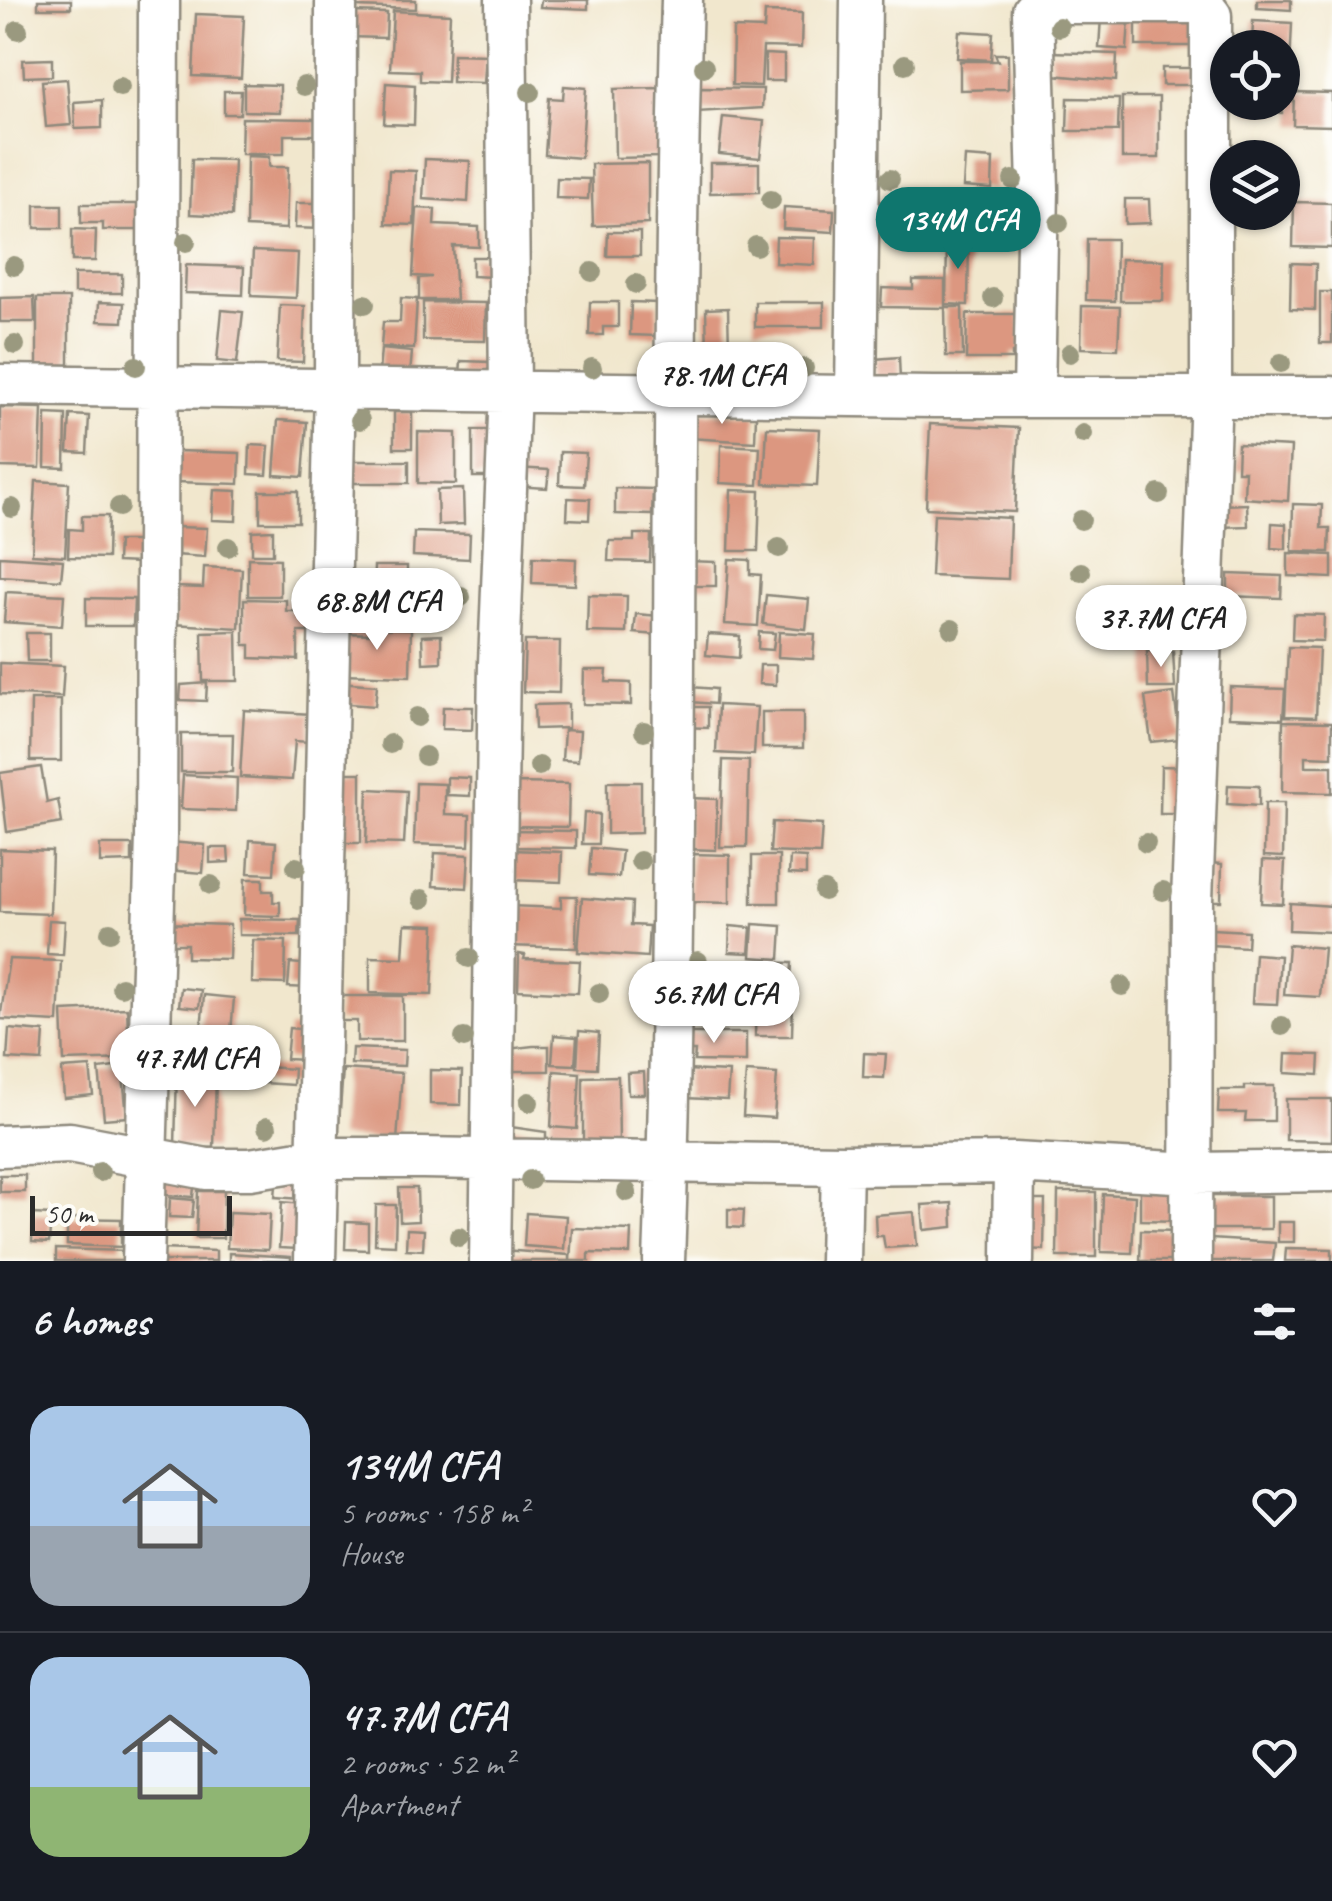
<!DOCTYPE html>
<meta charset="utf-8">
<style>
:root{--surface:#171b24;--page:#242831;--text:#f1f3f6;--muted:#9ea1a6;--line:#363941;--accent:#0f766e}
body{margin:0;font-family:Caveat,sans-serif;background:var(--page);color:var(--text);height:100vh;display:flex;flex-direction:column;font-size:38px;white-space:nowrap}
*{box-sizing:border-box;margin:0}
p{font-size:32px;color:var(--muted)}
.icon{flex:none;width:55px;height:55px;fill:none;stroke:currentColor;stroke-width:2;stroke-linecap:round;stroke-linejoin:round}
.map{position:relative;height:1261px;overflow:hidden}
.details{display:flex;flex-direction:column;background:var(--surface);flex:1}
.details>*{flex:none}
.buttons{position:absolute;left:1210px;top:30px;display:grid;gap:20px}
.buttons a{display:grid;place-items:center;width:90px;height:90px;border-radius:50%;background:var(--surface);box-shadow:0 2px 8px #0004;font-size:50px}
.scale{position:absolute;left:30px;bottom:25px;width:202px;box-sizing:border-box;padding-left:10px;border:5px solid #2b2b2b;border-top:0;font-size:28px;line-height:35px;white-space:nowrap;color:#2b2b2b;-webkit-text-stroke:8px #fdfcf7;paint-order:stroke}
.price{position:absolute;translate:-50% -85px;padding:0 22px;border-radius:35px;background:#fff;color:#222;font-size:32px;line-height:65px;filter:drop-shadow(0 2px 5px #0008)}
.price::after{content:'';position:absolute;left:50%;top:60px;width:30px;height:22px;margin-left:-15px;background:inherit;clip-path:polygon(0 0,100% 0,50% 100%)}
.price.on{background:var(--accent);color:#fff}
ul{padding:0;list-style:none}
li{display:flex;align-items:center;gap:30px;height:250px;padding:0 30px}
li+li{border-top:2px solid var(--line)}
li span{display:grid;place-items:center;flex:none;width:280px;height:200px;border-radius:30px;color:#555}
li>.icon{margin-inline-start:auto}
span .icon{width:120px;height:120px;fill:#fffc;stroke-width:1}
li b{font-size:42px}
h2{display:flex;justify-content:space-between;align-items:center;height:120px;padding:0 30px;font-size:42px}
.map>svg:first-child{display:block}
</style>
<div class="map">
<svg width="1332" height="1261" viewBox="0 0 1332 1261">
<rect width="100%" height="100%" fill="#fdfcf7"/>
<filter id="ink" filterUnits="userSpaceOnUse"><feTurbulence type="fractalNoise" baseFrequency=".01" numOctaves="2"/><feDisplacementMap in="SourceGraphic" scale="20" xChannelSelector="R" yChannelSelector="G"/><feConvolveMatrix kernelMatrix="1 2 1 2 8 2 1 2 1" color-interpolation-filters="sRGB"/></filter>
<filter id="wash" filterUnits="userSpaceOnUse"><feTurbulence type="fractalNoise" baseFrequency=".0048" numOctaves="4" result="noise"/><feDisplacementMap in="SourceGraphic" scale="40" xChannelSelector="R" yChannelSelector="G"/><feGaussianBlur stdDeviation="2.25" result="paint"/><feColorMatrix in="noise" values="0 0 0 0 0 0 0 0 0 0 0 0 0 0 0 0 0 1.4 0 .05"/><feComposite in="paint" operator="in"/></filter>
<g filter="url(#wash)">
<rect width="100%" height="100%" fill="#f1e7cd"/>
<g id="blocks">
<path fill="#dc9780" d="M38 0H71V8H38Z
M357 0H416V9L357 7Z
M541 0H588V9L540 7Z
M1257 0H1291V10L1257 8Z
M393 11 450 14 447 82 420 81V71L390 70Z
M350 12 387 13 386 38 349 37Z
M765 12 802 13 801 48 763 47 761 86 732 85 733 28 764 29Z
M1136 13H1196L1195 46H1136Z
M196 14 244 16 241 78 193 76Z
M1101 17 1129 19 1127 50 1099 48Z
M1253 21 1292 23 1289 90H1282V48H1252Z
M959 31 993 33 991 60 957 58Z
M1050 52 1117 54 1116 81 1053 75Z
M453 54 486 55 484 83 452 82Z
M765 54 784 55V81H765Z
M995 54H1008V89L960 90V61H998Z
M52 59V76L24 77 23 60Z
M1162 68H1193V85H1162Z
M67 79 71 125 46 127 42 81Z
M386 83 415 85 414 125 384 124Z
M244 84 280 85V112L244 111Z
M564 86 586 88 581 158 545 155 549 98 563 99Z
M659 88V157L615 158 614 89Z
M697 88 763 89 762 108 697 112Z
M224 91H241L240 114H224Z
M1294 92 1332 93V126L1293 125Z
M1122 97H1159V158H1122Z
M1068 98 1119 99 1118 131H1067Z
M102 100V128L75 129 74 102Z
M1248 102H1282V113L1248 111Z
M723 117 764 121 760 158 719 154Z
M242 118 317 119V135H284V154H241Z
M247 156 269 157V167H288L286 229 246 227Z
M965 157 993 159 992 189 963 187Z
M192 159 234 160 232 216 190 214Z
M425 159 470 161 468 202 423 199Z
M648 163V224L593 226 591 164Z
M710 163H759V192L710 193Z
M389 170 416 171 414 225 386 224Z
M557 178 589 179 588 199 556 198Z
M1125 199H1149L1150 223 1125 224Z
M1294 202 1332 203V248L1293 247Z
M296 203H320V229L295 228Z
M81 204H142V230H103V223H81Z
M35 205H62V228H35Z
M948 205 1003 206 1002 234 948 233Z
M784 207 834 210 833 232 783 229Z
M417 208 435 209 434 225 479 227V247L453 246 456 300H419V278L432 277 413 276Z
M72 229 96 230 95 261H72Z
M608 232H640V256H607Z
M776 237 815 238 814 265 775 263Z
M947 239H969L968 305 946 304Z
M1087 239H1116L1115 301 1086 300Z
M253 251 298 253 296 298 251 296Z
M472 257H492V277L472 276Z
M1121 259 1164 260 1163 301H1120Z
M1291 263 1316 264 1315 310 1290 309Z
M186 265 244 267 243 295 185 293Z
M74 274H122V293H74Z
M913 280H945V308L881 307 882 288 913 289Z
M1320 292H1332V343H1320Z
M34 297 35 322H0V298Z
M37 298H69V365H37Z
M401 298 417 299 414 349 381 347 383 322H400Z
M99 302 124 303 123 322 98 321Z
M423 302 486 303 485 341 423 340Z
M590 302H618V327H603V335H589Z
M631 302 658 303 657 336 630 335Z
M755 302H824V327H755Z
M280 305 305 306 303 362 277 361Z
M1082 306 1120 307 1118 349 1081 348Z
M945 307H962L963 356H946Z
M728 308 729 351 707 352 706 309Z
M222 310 243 312 237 363 217 361Z
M967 314H1020L1021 353H1012V359H966Z
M381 349 412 352 410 375 379 372Z
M899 357 900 380 876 381 875 359Z
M461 361 490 362V378L460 376Z
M0 407 42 408 40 468 0 467Z
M394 412H412V448H394Z
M689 412 756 415 755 442 688 438Z
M46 414 66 415 65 468 45 467Z
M70 415 89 416 87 453 68 452Z
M278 420 307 422 303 477 274 475Z
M930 424 1019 428 1015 512 926 508Z
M767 427 820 429 817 486 764 484Z
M473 430H489V477H473Z
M418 432 456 433V484L418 483Z
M1238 444 1291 447 1288 501 1244 498 1245 471H1237Z
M250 445 269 446 267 475 249 474Z
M721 445 760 447 758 485 720 483Z
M177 451 240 453 239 484 176 482Z
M560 452 586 453 584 486 559 485Z
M353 461H409V483H353Z
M516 468 549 470 547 488 514 486Z
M36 481 69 483 65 556 32 554Z
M615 488 653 489 652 515 615 514Z
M463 489 464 524 438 525 437 490Z
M214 490 237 491 236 521 212 520Z
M731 490 760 491 758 551H729Z
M260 491H298V522H260Z
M568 498 590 499 589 520 567 519Z
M1247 504 1248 526 1221 527V505Z
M1293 504 1322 505 1321 528H1330L1329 552 1292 551Z
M934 514 1010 518 1008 579 931 576Z
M82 516H108L107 558 68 557 69 529 82 530Z
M1272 523 1286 524V549L1271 548Z
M176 527 207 528 205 557 174 555Z
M273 530V554H252V531Z
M414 532 470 534 469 559 413 556Z
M634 534H651L650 562 608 561 609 541H634Z
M118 541H140V563L117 562Z
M1288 553 1332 555V578L1288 576Z
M0 556 63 560 61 580 0 576Z
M533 557 576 559 575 585 532 583Z
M248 558 280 559V596H248Z
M729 559 750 560V574L761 575 758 626 725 624Z
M686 561 716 562V586H686Z
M374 566H407L406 622 373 621Z
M204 567 242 569 239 628 173 624 175 587 203 588Z
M1228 574 1282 576 1281 598 1228 596Z
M6 592 64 595 62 626 4 622Z
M588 595 627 596 626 633 587 632Z
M766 595 809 599 806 629 763 624Z
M86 598 134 599 133 626H86Z
M244 599 286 600V611H315L314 632H298V660L250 658V645H244Z
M1182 606 1184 646 1141 647 1140 608Z
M636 614 659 616 658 635 634 633Z
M1293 614 1324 615 1323 641 1292 640Z
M371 628 411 629 410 676 340 674 342 633 371 634Z
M237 631 238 681H203L202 632Z
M759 632 775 633 773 650 758 649Z
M779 632 815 634 813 659 778 657Z
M26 633H50V661H27Z
M708 634 740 636 739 658 706 655Z
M441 635V662L423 663 422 636Z
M525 641H560L559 693 523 692Z
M1288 647 1319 648 1316 717 1285 716Z
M1147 651H1173L1175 688H1148Z
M0 663 64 666 62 697 0 694Z
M760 665H776V685L759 684Z
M584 670H607L606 682 631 683V705L583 704Z
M338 682 377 685 375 706 336 703Z
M207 683 206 701 180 700 181 685Z
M691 687 716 689 715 704 691 702Z
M1230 687 1285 689 1283 719 1229 717Z
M1174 693 1180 739 1151 742 1145 697Z
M31 700H61V761H30Z
M568 704V728L535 729 534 705Z
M718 705 757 707 754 755 716 753Z
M443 707H473L472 730 442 729Z
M684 707H708V728L684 727Z
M244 710 311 714 309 742 295 741 292 780 240 777Z
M762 712H803V748H762Z
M1283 721 1332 722V757L1306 756V766H1332V793L1282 792Z
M564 730 580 731 578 761 562 760Z
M181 734H233L232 772H181Z
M723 760 749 761 747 847H720Z
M1161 766 1188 767 1187 814H1160Z
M41 767 47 803 58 800 62 823 7 832 0 773Z
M334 773H361V843H333Z
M183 775 237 778 236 811 181 809Z
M447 777 470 778V796L447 795Z
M607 782H641V833L607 834Z
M416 783 445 784V814L470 815 469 846 414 844Z
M514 783 569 784 568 827 512 826Z
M1228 785 1259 786V806L1227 804Z
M368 789 407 791 404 844 366 843Z
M688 798 717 799 716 850 686 849Z
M1265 803H1284L1283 857 1264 856Z
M584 813 599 814 598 844H582Z
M772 822 822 825 820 854 770 852Z
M510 830 576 831V848L510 847Z
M250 840 276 842 274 874 248 873Z
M169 842 205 845 203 873 167 870Z
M100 845H132V862L100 863Z
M210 848H228L229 862 210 863Z
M591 848 622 851 619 877 589 875Z
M0 849 52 851 50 914 0 912Z
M512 850 562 852 561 882 511 880Z
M435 853 469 855 467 888 433 886Z
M690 854 730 855V903L690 902Z
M752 856H779V903H752Z
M790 857 806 858V875L789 874Z
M1263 860 1285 861 1283 904 1261 903Z
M1210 863 1222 864 1221 901H1208Z
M245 879H263V891H273V902H280V916L244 915Z
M561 896H577L576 948 507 946 509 906 561 908Z
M582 898 632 902 631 925 649 926 647 957 578 952Z
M1290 903 1332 906V932L1289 930Z
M239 919 300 920 299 936 239 935Z
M49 920 65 921 63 955 47 954Z
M162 923 230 925 229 959 187 958V944H162Z
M405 924 435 925 432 995 370 993V957L403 958Z
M753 924 782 926 780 959 751 957Z
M730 926 751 928 749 953 729 952Z
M1211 929 1248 931 1247 947 1210 945Z
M253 940 286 941 285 984 252 983Z
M1288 945 1324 948 1320 997 1284 995Z
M519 954 525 955 524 959 580 961 578 993 518 990Z
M1255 954 1280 956 1277 1004 1252 1003Z
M9 959 61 961 58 1022 0 1019Z
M755 962 792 963 790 996 753 994Z
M290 963 311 965 310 988 288 987Z
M181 988 201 990 199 1008 179 1006Z
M204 995 234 998 231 1032 201 1030Z
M338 996H403V1041H357V1021H338Z
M756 999H793L792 1036H755Z
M127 1008 129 1059 64 1061 62 1011Z
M289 1028 309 1030 306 1060 286 1059Z
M9 1029 44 1032 42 1061 7 1059Z
M579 1031 599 1033 597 1068 577 1067Z
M677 1033H746V1062L694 1061 695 1051H677Z
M554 1035 577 1037 575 1065 552 1064Z
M219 1037H233V1059H218Z
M533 1046H549V1071H507V1049Z
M352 1048 405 1050 404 1066 351 1064Z
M864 1053 886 1054 884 1078 863 1077Z
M1286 1054 1320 1055 1319 1075 1285 1073Z
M122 1066 127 1117 104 1119 99 1069Z
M90 1067 93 1095 64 1098 62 1069Z
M266 1067 294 1069 293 1085 264 1083Z
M343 1069 402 1073 397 1141 338 1137Z
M430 1070 462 1071 461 1105 430 1104Z
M686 1070 729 1072 727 1100 685 1098Z
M554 1071 580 1073 577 1129 551 1127Z
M177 1072 216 1074 214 1148 175 1146Z
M644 1072 645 1094H628L627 1073Z
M746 1072 777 1074 774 1118 743 1116Z
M618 1076 619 1143H583V1077Z
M1245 1086H1274V1121H1245L1246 1113H1218L1219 1090H1245Z
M1286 1099H1332V1141L1286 1140Z
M504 1126 546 1132V1151L503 1149Z
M277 1174 303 1176 301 1199 275 1197Z
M0 1175H25V1192H0Z
M154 1175 195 1178 193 1197 153 1194Z
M399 1188H417L418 1221 400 1222Z
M1140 1189 1179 1190V1221L1140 1220Z
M198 1191H224L223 1238H196Z
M1058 1192H1096V1257H1057Z
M1103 1194 1135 1196 1132 1253 1101 1252Z
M1204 1196H1271V1229H1204Z
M170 1198 194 1200 192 1218 169 1217Z
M1027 1200H1045L1044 1250 1026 1249Z
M282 1202 302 1204 299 1249 279 1248Z
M952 1203 953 1227 924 1230 922 1205Z
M376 1205H396L395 1245 375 1244Z
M728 1209 744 1210 743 1228 728 1227Z
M229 1212 270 1214 268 1250 227 1248Z
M914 1212 917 1246 885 1248 883 1236H876L875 1215Z
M526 1213 566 1216 564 1249 524 1246Z
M33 1214 51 1215 49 1243 32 1242Z
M67 1218 121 1219V1247L67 1245Z
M346 1222 368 1223V1250L345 1249Z
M1278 1222H1294V1242H1278Z
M572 1228 631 1230 630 1254 589 1253V1261H570Z
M407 1229 424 1230 423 1250 406 1249Z
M1141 1230 1177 1231 1175 1261H1140Z
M1211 1239 1275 1243 1273 1261H1210Z
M1286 1248 1332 1249V1261H1285Z
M56 1249 128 1251V1261H56Z
M160 1249 216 1251V1261H159Z
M502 1250 569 1255V1261H501Z
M229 1253 291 1257V1261H229Z"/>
</g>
</g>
<g filter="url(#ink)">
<use href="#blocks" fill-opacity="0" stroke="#8e897c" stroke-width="2.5"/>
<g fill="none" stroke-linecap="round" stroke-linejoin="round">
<defs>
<path id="minor" d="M0 385 934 397H1332
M1034 394 1038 189 1033 11 1041 3H1201L1211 16V394L1192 901 1191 1261
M856 395 861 0
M0 1146 70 1143 207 1169H250L318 1158H422L842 1165 1014 1163 1193 1173 1332 1171
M143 1261 156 836 159 0
M315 1261 335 387 336 0
M490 1261 499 663 510 390 506 0
M664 1261C680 841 669 420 682 0
M840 1261 842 1165
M1013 1261 1014 1163"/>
</defs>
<use href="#minor" stroke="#8e897c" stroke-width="45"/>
<use href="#minor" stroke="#fff" stroke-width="40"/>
</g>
<g fill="#9a997f">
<circle cx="1059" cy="27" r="10"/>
<circle cx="18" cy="30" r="10"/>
<circle cx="905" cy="64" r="10"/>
<circle cx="704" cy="67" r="10"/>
<circle cx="304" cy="86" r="10"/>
<circle cx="120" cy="87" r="10"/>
<circle cx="530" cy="92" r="10"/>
<circle cx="890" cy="179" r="10"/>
<circle cx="1013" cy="180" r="10"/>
<circle cx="771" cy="200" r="10"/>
<circle cx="1059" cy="223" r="10"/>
<circle cx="186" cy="242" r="10"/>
<circle cx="756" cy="246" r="10"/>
<circle cx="14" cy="266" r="10"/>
<circle cx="592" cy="272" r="10"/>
<circle cx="636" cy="284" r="10"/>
<circle cx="993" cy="298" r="10"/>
<circle cx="365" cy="304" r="10"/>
<circle cx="15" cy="345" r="10"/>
<circle cx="1070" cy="353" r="10"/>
<circle cx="750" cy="361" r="10"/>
<circle cx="1281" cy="363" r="10"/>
<circle cx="136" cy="366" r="10"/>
<circle cx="592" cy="368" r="10"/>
<circle cx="804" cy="368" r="10"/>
<circle cx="360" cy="420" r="10"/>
<circle cx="1083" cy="434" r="10"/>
<circle cx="1159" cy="494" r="10"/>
<circle cx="119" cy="507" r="10"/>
<circle cx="12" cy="508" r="10"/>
<circle cx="1081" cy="520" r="10"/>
<circle cx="228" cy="547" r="10"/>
<circle cx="779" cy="548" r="10"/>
<circle cx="1081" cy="572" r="10"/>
<circle cx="461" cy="597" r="10"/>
<circle cx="952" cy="629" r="10"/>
<circle cx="417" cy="717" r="10"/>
<circle cx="644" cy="731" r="10"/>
<circle cx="390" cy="744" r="10"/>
<circle cx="425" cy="756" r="10"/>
<circle cx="539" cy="766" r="10"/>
<circle cx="1146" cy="843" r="10"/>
<circle cx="640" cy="861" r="10"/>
<circle cx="296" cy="867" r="10"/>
<circle cx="211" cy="885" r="10"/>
<circle cx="824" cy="891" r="10"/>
<circle cx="1163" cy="891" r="10"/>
<circle cx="422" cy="899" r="10"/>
<circle cx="110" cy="932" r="10"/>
<circle cx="469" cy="958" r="10"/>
<circle cx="698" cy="961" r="10"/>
<circle cx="1122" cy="986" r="10"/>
<circle cx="121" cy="987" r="10"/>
<circle cx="599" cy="993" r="10"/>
<circle cx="1282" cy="1026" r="10"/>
<circle cx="464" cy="1038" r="10"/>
<circle cx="529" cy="1102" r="10"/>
<circle cx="267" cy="1127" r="10"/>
<circle cx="100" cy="1172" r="10"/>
<circle cx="530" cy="1180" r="10"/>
<circle cx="627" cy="1192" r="10"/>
<circle cx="459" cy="1237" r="10"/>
</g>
</g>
</svg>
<div class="buttons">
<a><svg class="icon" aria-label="locate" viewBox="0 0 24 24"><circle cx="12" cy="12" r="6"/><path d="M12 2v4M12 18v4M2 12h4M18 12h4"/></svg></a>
<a><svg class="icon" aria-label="layers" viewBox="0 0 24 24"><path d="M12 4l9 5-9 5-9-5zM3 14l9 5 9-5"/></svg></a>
</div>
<div class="scale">50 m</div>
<b class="price on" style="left:958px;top:272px">134M CFA</b>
<b class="price" style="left:722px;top:427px">78.1M CFA</b>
<b class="price" style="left:377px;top:653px">68.8M CFA</b>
<b class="price" style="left:1161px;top:670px">37.7M CFA</b>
<b class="price" style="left:714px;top:1046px">56.7M CFA</b>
<b class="price" style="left:195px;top:1110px">47.7M CFA</b>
</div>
<section class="details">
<h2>6 homes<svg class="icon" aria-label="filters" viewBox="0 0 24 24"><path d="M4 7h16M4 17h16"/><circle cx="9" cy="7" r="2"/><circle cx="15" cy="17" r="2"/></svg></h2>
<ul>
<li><span style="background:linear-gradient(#a9c7e8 60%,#9aa5b1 0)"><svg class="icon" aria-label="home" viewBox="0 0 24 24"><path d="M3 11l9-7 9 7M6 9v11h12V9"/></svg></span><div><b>134M CFA</b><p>5 rooms · 158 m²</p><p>House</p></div><svg class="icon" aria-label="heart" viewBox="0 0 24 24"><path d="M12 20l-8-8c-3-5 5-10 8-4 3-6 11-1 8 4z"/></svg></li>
<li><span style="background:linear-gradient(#a9c7e8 65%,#8fb573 0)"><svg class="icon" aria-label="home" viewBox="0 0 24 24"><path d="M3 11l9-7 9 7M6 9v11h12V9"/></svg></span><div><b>47.7M CFA</b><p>2 rooms · 52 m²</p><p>Apartment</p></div><svg class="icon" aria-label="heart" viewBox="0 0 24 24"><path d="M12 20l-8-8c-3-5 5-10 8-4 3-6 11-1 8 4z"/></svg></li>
</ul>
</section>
